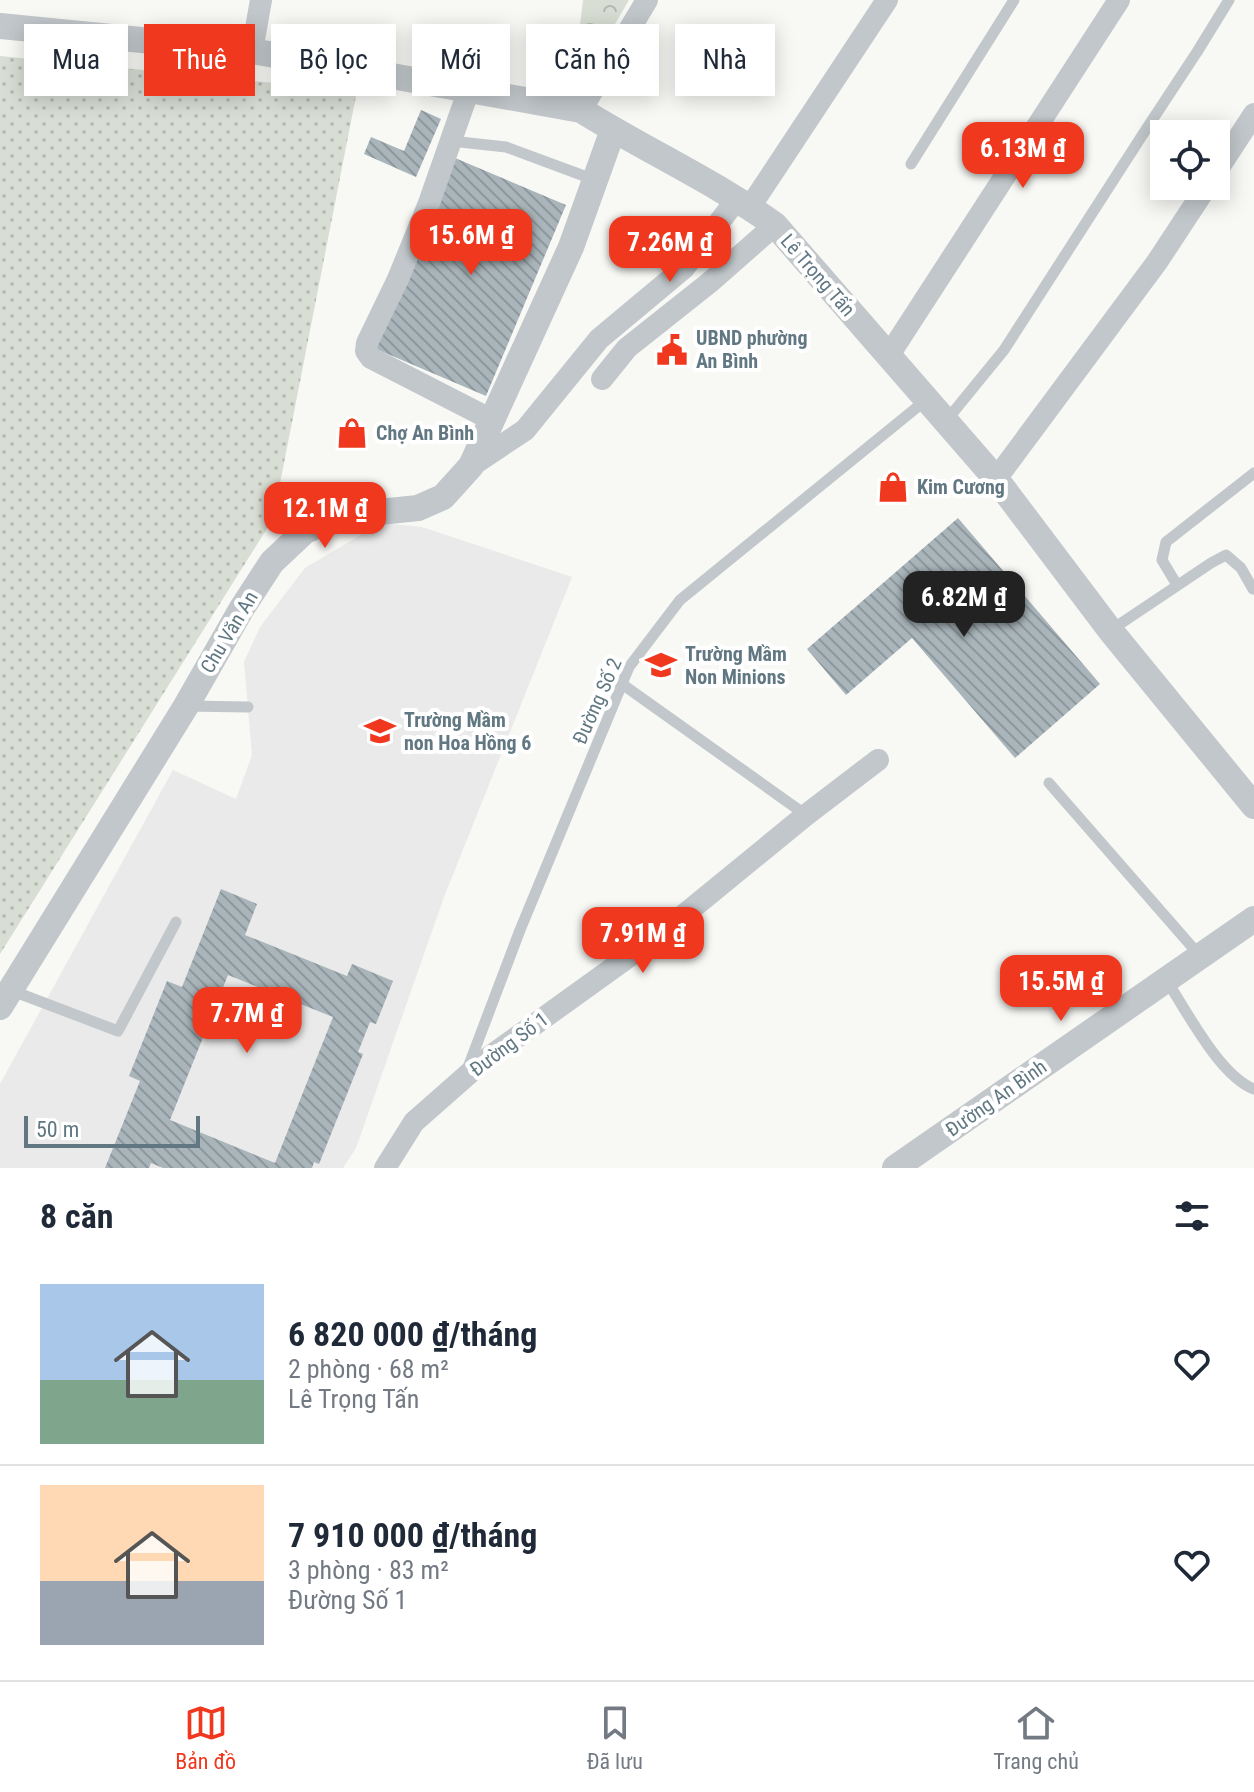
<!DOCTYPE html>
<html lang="vi">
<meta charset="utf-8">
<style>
:root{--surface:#fff;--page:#f6f6f7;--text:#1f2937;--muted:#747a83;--line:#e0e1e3;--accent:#ef381e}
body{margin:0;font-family:"Roboto Condensed",sans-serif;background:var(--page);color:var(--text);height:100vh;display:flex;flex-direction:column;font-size:30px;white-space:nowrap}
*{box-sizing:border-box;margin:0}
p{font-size:26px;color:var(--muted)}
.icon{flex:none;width:44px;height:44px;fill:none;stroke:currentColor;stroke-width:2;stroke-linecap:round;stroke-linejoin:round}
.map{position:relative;height:1168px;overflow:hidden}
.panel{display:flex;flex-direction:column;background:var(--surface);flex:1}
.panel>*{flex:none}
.top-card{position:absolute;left:24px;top:24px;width:800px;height:72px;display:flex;gap:16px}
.controls{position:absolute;left:1150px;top:120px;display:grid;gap:16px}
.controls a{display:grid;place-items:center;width:80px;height:80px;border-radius:0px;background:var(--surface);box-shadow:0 4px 20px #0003;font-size:40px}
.scale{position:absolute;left:24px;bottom:20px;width:176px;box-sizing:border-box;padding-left:8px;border:4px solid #617883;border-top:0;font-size:22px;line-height:28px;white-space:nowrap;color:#617883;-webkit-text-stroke:6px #fff;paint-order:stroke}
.price{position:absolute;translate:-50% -68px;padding:0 18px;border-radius:16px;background:var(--accent);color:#fff;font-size:26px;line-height:52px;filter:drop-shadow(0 2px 4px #0008)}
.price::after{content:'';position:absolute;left:50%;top:48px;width:24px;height:18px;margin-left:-12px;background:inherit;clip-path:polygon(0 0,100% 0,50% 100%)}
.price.on{background:#222;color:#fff}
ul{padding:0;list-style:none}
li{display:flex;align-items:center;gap:24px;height:200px;padding:0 40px}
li+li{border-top:2px solid var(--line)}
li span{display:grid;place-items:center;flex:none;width:224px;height:160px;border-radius:0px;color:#555}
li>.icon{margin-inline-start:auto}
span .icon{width:96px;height:96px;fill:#fffc;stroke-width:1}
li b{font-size:34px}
h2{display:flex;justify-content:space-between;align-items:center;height:96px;padding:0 40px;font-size:34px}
.pill{padding:0 28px;border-radius:0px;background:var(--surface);box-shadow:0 4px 20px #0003;font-size:28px;line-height:72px}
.pill.on{background:var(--accent);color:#fff}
.dock{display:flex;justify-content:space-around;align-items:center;height:112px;border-top:2px solid var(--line);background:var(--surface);font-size:22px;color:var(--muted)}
.dock a{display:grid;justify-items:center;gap:4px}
.dock .on{color:var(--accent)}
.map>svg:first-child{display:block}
</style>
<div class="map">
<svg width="1254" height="1168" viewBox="0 0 1254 1168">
<defs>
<pattern id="grass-dots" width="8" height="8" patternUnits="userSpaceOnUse" patternTransform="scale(2)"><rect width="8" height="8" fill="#d9ded4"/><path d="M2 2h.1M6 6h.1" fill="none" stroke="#b3b9b1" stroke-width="1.8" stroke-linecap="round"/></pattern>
<pattern id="park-crowns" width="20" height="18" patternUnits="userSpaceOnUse" patternTransform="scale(2)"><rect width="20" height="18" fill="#d9ded4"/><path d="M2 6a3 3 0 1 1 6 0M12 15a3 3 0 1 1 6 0" fill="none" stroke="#b3b9b1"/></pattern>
<pattern id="building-back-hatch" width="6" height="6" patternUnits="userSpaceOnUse" patternTransform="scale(2)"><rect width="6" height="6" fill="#a9b5ba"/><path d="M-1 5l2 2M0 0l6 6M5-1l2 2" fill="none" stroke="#8d989d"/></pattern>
</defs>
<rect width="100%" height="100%" fill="#f8f8f5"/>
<path fill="#e9eae9" d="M381 523 422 527 572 577 444 897 356 1148 343 1168H0V1084L173 770 236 799 252 755 244 662 260 627 305 568Z"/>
<path fill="url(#grass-dots)" d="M0 56 357 91 273 519 0 954Z"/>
<path fill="url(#park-crowns)" d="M583 0H629L597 55 577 49Z"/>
<path fill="url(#building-back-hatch)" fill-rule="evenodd" d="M421 110 441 119 416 177 364 154 371 137 404 151Z
M455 158 566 205 486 396 376 349Z
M958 518 1100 684 1015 758 912 638 846 695 807 649Z
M221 889 257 904 245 935 347 976 352 964 393 981 376 1024 370 1022 358 1052 363 1054 319 1164 314 1162 312 1168H163L151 1163 149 1168H105L140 1081 129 1076 167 981 182 987ZM228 975 333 1017 275 1163 170 1120Z"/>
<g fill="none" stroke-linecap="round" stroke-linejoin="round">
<path stroke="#c1c7ca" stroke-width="11" d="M451 141 506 147 595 180
M911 164 1014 0
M946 421 1004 350 1145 131 1197 52 1229 0
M1177 585 1162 560 1166 542 1254 473
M1111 630 1211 563 1226 555 1241 568 1253 589
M622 684 806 815
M186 706 248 707
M1049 783 1200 956
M1167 981C1187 1012 1220 1076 1254 1089
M10 990 118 1031 176 922
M467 1070 520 930 629 667 680 600 926 400"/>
<path stroke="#c1c7ca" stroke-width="22" d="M252 51 261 0
M469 89 429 203 398 279 367 343 366 351 371 358 492 420
M581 110 647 0
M1216 172 1254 114
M750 207 887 0
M889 355 1119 0
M602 379 627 348 709 283 775 225
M471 466 525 430 599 339 684 268 737 199
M996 479 1157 262 1207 186
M385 1168 414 1122 481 1063 663 932 806 815 878 760"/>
<path stroke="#c1c7ca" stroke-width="26" d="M0 26 252 51 581 110C645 150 714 181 775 225L996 479 1110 630 1254 806
M0 1007 186 706 242 608 272 562 305 531 341 516 418 508 443 497 471 466 571 247 613 130
M895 1168 1254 919"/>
</g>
<defs>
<symbol id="civic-bare" viewBox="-9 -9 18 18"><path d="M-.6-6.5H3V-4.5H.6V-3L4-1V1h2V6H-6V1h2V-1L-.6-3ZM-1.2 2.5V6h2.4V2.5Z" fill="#ef381e" stroke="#fff" stroke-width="2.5" paint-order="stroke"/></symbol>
<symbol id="shop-bare" viewBox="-9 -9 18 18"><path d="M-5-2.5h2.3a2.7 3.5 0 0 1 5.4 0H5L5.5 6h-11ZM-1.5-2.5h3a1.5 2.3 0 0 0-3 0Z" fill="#ef381e" stroke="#fff" stroke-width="2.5" paint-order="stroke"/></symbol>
<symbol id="school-bare" viewBox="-9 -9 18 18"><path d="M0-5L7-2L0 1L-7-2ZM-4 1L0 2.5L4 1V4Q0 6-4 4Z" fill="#ef381e" stroke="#fff" stroke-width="2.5" paint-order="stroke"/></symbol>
</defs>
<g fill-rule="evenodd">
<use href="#civic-bare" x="650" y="328" width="44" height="44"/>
<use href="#shop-bare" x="330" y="411" width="44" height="44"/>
<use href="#shop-bare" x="871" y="465" width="44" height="44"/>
<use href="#school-bare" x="639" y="643" width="44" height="44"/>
<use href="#school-bare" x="358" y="709" width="44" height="44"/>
</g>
<g text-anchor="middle" stroke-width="8" stroke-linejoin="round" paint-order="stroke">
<g font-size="20" fill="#617883" stroke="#fff">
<text transform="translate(818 275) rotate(49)" y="7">Lê Trọng Tấn</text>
<text transform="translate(229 632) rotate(-59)" y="7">Chu Văn An</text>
<text transform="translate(597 701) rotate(-66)" y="7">Đường Số 2</text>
<text transform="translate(509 1044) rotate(-37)" y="7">Đường Số 1</text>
<text transform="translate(996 1098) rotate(-35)" y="7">Đường An Bình</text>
</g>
<g font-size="20" font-weight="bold" fill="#617883" stroke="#fff" text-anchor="start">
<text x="696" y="345">UBND phường<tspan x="696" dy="23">An Bình</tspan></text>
<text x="376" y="440">Chợ An Bình</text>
<text x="917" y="494">Kim Cương</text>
<text x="685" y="661">Trường Mầm<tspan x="685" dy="23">Non Minions</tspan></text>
<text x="404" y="727">Trường Mầm<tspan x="404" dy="23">non Hoa Hồng 6</tspan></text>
</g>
</g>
</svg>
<div class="controls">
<a><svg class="icon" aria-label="locate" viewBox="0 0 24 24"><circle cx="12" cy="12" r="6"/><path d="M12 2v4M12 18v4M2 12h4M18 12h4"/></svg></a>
</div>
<div class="scale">50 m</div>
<b class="price" style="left:1023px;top:190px">6.13M ₫</b>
<b class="price" style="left:471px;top:277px">15.6M ₫</b>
<b class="price" style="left:670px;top:284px">7.26M ₫</b>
<b class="price" style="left:325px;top:550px">12.1M ₫</b>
<b class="price on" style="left:964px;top:639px">6.82M ₫</b>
<b class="price" style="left:643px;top:975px">7.91M ₫</b>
<b class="price" style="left:1061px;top:1023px">15.5M ₫</b>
<b class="price" style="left:247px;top:1055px">7.7M ₫</b>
<div class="top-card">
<a class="pill">Mua</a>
<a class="pill on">Thuê</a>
<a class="pill">Bộ lọc</a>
<a class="pill">Mới</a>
<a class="pill">Căn hộ</a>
<a class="pill">Nhà</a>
</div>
</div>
<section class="panel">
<h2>8 căn<svg class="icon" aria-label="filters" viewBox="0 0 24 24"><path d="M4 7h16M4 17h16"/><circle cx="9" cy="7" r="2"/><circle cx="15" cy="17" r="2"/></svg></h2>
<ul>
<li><span style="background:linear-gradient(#a9c7e8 60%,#7fa58c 0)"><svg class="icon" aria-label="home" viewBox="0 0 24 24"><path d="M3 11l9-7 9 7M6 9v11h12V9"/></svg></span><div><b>6 820 000 ₫/tháng</b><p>2 phòng · 68 m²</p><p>Lê Trọng Tấn</p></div><svg class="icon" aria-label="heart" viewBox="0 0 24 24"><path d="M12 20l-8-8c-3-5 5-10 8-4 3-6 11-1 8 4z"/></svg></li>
<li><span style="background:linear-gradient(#ffd9b3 60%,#9aa5b1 0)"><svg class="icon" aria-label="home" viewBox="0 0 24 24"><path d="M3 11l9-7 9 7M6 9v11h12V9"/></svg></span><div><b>7 910 000 ₫/tháng</b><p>3 phòng · 83 m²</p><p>Đường Số 1</p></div><svg class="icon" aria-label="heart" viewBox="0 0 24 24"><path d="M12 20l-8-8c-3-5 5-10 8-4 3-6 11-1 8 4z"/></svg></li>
</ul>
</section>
<nav class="dock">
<a class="on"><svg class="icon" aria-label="map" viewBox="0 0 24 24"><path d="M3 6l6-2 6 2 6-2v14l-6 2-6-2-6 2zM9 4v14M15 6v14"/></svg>Bản đồ</a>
<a><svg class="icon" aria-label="saved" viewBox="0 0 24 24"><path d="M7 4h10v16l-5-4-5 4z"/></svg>Đã lưu</a>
<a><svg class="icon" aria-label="home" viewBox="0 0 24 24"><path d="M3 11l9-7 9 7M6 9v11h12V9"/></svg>Trang chủ</a>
</nav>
